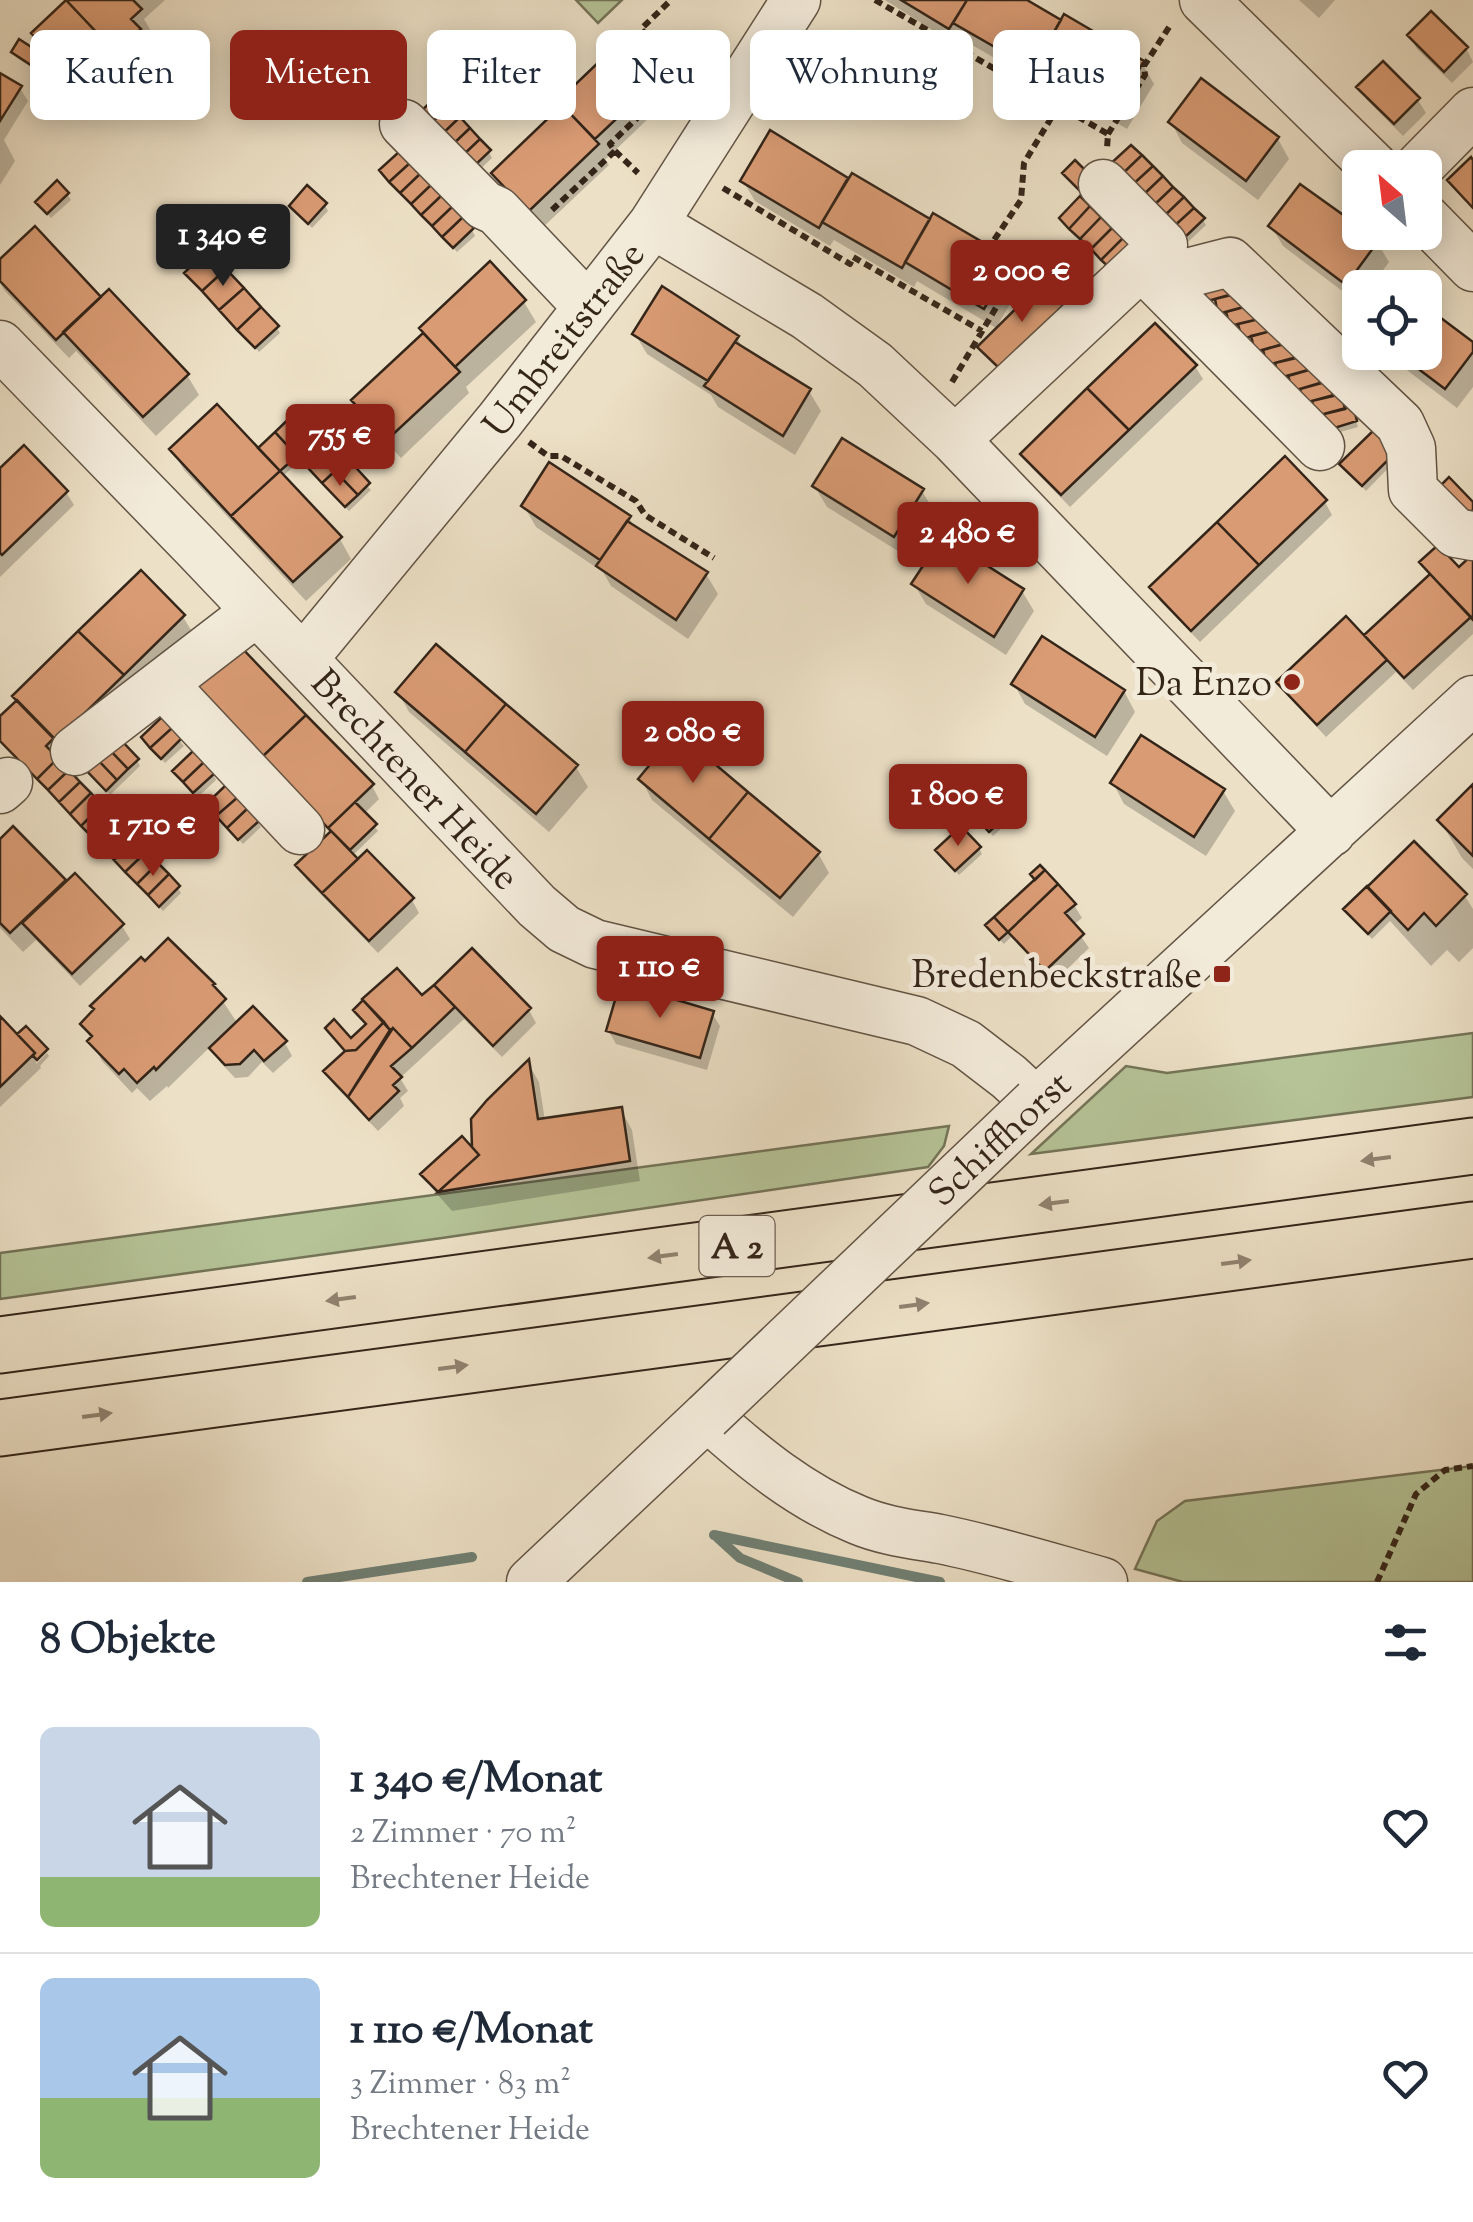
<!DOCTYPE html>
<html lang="de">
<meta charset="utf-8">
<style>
:root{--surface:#fff;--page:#f6f6f7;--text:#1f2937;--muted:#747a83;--line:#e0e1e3;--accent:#8f2418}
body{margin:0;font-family:"Sorts Mill Goudy",serif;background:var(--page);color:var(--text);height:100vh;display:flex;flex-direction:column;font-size:38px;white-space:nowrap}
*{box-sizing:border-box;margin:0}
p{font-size:32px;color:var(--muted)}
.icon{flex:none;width:55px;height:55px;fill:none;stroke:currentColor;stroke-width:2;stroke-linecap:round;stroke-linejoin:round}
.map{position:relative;height:1582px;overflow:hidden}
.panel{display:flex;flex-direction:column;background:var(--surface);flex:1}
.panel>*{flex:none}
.hud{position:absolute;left:30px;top:30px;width:1415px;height:90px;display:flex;gap:20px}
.needle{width:65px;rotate:332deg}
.controls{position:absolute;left:1342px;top:150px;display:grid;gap:20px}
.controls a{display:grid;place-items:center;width:100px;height:100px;border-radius:15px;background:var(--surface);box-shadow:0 5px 25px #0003;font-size:50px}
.price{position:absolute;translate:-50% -85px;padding:0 22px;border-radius:10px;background:var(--accent);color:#fff;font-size:32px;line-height:65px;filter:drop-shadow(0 2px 5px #0008)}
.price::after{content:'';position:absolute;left:50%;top:60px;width:30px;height:22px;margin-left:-15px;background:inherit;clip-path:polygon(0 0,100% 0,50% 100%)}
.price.active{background:#222;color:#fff}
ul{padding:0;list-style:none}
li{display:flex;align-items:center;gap:30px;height:250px;padding:0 40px}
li+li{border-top:2px solid var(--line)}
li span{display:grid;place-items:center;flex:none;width:280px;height:200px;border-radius:15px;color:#555}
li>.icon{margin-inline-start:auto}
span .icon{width:120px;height:120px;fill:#fffc;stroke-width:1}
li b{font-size:42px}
h2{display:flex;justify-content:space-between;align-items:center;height:120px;padding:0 40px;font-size:42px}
.pill{padding:0 35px;border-radius:15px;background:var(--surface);box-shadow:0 5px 25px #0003;font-size:35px;line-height:90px}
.pill.active{background:var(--accent);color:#fff}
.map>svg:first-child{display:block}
</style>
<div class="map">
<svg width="1473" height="1582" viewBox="0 0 1473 1582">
<rect width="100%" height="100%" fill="#ece0c6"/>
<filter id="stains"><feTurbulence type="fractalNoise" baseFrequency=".002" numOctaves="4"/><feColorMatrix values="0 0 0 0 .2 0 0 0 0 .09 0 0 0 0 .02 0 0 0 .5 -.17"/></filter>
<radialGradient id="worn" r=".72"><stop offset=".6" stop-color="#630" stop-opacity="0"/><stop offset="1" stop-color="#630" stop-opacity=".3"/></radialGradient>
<path fill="#b5c397" stroke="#747458" stroke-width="2.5" d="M576 0H622L598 23Z
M1473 1033V1097L1031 1154 1126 1066 1167 1073Z
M949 1126 944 1146 928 1167 442 1238 0 1299V1253Z
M1473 1466V1582H1183L1135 1569 1157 1521 1185 1501Z"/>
<path fill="#0003" d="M65 0H165L144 19 151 31 144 38 151 51 129 72 124 66 104 85 108 90 95 102 42 47 34 34 67 3Z
M885 0H1022L1142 63 1154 84 1127 129 1048 82 1045 87 965 41 961 48Z
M1299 0H1335L1319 18Z
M1410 36 1466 48 1473 62 1452 83 1417 49Z
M14 52 43 58 46 64 40 73 17 58Z
M1383 64 1418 100 1426 113 1403 136 1367 100 1360 87Z
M663 74 674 94 605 160 609 165 540 230 505 194 494 174 564 107Z
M0 76 20 88 28 101 4 140 15 161 0 185Z
M425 120 489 152 492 158 475 174Z
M1171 122 1278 139 1289 159 1258 200 1182 143Z
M771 134 849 182 1011 262 1023 282 996 328 917 281 914 287 834 240 830 246 755 201 743 181Z
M1115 172 1203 220 1206 225 1186 244Z
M386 177 472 230 475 236 457 252Z
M67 194 71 200 51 218 38 203Z
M325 205 328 211 312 228 292 206Z
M1271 226 1360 230V232L1377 242 1389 262 1370 288H1360L1358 303 1283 246Z
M0 263 101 300 187 375 199 395 156 436 76 351 69 358 4 290 0 283Z
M191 279 277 328 280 333 259 352Z
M1230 282 1306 364 1309 373 1318 377 1321 386 1345 411 1355 415 1358 427 1333 434 1298 395 1292 381 1285 383 1272 370 1267 355 1261 357 1255 341 1248 343 1242 329 1236 331 1230 317 1224 319 1219 304 1212 306 1209 300Z
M524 302 536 322 466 387 469 393 401 458 366 421 355 401 425 334Z
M1425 309 1473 345V387L1457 408 1383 352H1425Z
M635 334 737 338 744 350 809 391 821 411 795 455 718 407 711 395 647 354Z
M1195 366 1203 379 1070 507 1031 467 1023 454Z
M300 412 371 490 349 511 301 460 282 477 340 539 351 559 306 601 184 470 172 450 265 459Z
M1402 454 1366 491 1346 470Z
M0 471 66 492 74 505 0 577Z
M815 487 922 491 934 511 906 556 827 507Z
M1325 502 1332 515 1200 642 1159 600 1152 587Z
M524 506 629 518 636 529 706 574 718 594 688 639 611 586 603 572 536 527Z
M1473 557V634L1413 690 1396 672 1326 737 1287 695 1279 682 1364 638 1430 577 1422 563 1459 571Z
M914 584 1022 591 1034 611 1006 655 926 604Z
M183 617 191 630 65 753 57 744 48 752 178 888 181 893 163 911 0 741V720Z
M1014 684 1124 691 1135 712 1107 756 1025 704Z
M398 692 576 767 588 787 549 832 409 712Z
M204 701 372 786 379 799 364 814 378 831 352 856 412 900 419 913 378 953 306 879 299 866 332 834Z
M162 720 184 746 165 763 147 743Z
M137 760 140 766 110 795 92 775Z
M175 772 213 774 216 780 198 797Z
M641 779 818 853 829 873 793 917 652 800Z
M1113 783 1223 791 1235 811 1206 856 1124 804Z
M1473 788V869L1462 858 1440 820Z
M211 811 258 822 261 827 243 844Z
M971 812 1009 813 1012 819 993 836Z
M13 829 66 884 75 876 122 926 130 939 80 986 36 940 23 952 0 928V842Z
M979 848 982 854 959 875 942 856Z
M1036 881 1074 905 1082 918 1073 925 1089 948 1054 982 1019 945 1013 935 1004 944 991 931Z
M1465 896 1473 909V948L1459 962 1447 950 1431 966 1390 921 1372 939 1346 910Z
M472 951 529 1010 536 1023 502 1057 464 1019 400 1078 408 1091 400 1098 404 1106 378 1131 334 1085 326 1072 347 1052 351 1042 422 999Z
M218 994 238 1024 285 1043 292 1056 273 1073 262 1062 248 1077 235 1078 220 1062 211 1046 168 1088 167 1086 150 1101 137 1088 132 1093 102 1061 83 1024Z
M712 1013 720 1026 707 1070 616 1044 608 1030Z
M0 1020 17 1037 44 1049 36 1057V1064L47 1053 49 1056 40 1066 41 1068 0 1107Z
M528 1063 539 1082 545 1121 621 1110 632 1130 640 1181 452 1211 431 1187 423 1174 480 1157Z"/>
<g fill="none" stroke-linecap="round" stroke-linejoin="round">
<path stroke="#718074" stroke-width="10" d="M714 1535 940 1582
M717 1537 740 1558 798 1582
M307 1582 472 1557"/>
</g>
<path fill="#d99b74" stroke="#342519" stroke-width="2.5" d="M66 0 116 53 98 71 102 76 86 91 31 33Z
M66 0H133L142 9 131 19 141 29 116 53Z
M901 0H967L949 29Z
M967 0H1027L1061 20 1033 69 953 23Z
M1431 11 1468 47 1444 72 1407 35Z
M1064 14 1144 61 1115 111 1036 64Z
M628 34 665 73 595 139 558 101Z
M19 39 45 56 37 69 11 52Z
M1383 61 1420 98 1394 124 1356 87Z
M0 73 22 86 0 121Z
M1201 78 1279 137 1246 181 1168 122Z
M439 94 449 106 429 125 418 114Z
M562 105 599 144 528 212 491 173Z
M449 106 460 117 439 137 429 125Z
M460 117 470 128 449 148 439 137Z
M470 128 480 139 460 158 449 148Z
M770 130 848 178 819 228 740 181Z
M480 139 491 150 470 170 460 158Z
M1131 145 1142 155 1119 177 1108 166Z
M400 151 411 162 389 182 379 170Z
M1142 155 1153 166 1130 187 1119 177Z
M1471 157 1473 160V208L1447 180Z
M1075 160 1095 180 1082 193 1062 173Z
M411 162 421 173 400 193 389 182Z
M1153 166 1163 176 1140 198 1130 187Z
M421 173 432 184 411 204 400 193Z
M852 173 930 219 902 268 822 222Z
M1163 176 1173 187 1151 208 1140 198Z
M57 180 69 193 47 214 35 202Z
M432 184 442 195 421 215 411 204Z
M1300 184 1360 227V232H1368L1379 240 1346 285 1268 226Z
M307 185 327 203 308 224 289 206Z
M1173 187 1184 197 1161 219 1151 208Z
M442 195 453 206 432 226 421 215Z
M1080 196 1090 206 1069 229 1059 218Z
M1184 197 1194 208 1171 229 1161 219Z
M453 206 463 217 442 237 432 226Z
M1090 206 1101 217 1080 239 1069 229Z
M1194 208 1205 218 1182 240 1171 229Z
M933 213 1013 260 984 309 905 262Z
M463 217 474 228 453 248 442 237Z
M1101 217 1112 228 1091 249 1080 239Z
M35 226 101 297 56 340 0 281V259Z
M1112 228 1123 238 1101 260 1091 249Z
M1123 238 1133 249 1113 271 1101 260Z
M208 250 226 269 202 291 184 273Z
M490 261 526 300 455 367 419 328Z
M226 269 244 288 219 310 202 291Z
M1231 279 1235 294 1207 301 1203 287Z
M1044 281 1066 303 999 368 977 347Z
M662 286 739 336 708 381 632 334Z
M244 288 261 307 237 330 219 310Z
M109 289 189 374 143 417 63 332Z
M1243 291 1247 306 1218 314 1215 299Z
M1255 304 1259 319 1230 326 1226 312Z
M1425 306 1473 342V352L1445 389 1396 352H1425Z
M261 307 279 326 255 348 237 330Z
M1267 317 1271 331 1242 339 1238 324Z
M1155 323 1197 365 1129 430 1087 388Z
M1279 329 1283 344 1255 352 1251 336Z
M423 333 460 372 388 439 351 400Z
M735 342 811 389 783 436 704 386Z
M1292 342 1296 358 1267 365 1263 350Z
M1304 355 1308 370 1279 378 1275 363Z
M1316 368 1320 383 1293 391 1288 376Z
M1329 381 1333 396 1303 403 1300 389Z
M1087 388 1129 430 1061 495 1020 454Z
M1341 393 1345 409 1316 416 1312 401Z
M217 404 280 471 231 516 169 449Z
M1353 406 1357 421 1328 430 1324 414Z
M300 408 322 432 297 456 275 432Z
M1379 425 1401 447 1362 486 1339 464Z
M275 432 297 456 280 471 258 448Z
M322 432 348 459 322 483 297 456Z
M842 438 924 489 894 537 812 486Z
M24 445 68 491 2 555 0 553V468Z
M1285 456 1327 500 1259 565 1217 522Z
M348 459 370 483 358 495 335 471Z
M549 462 631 516 600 560 521 506Z
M280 471 342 537 293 582 231 516Z
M335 471 358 495 345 507 322 483Z
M1449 477 1473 502V510L1464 518 1437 489Z
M627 521 708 572 676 620 596 566Z
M1217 522 1259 565 1191 631 1149 587Z
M942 537 1024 589 994 637 911 584Z
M1438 545 1459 567 1473 554V620L1419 562Z
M141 570 185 615 124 675 78 631Z
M1430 574 1471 617 1404 678 1364 635Z
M1346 616 1387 660 1317 725 1276 682Z
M78 631 124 675 56 741 12 696Z
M1042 636 1125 690 1095 737 1011 684Z
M238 644 306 715 261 758 193 687Z
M436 644 506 704 465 752 395 692Z
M17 700 54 738 46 746 58 758 37 779 0 741V716Z
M506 704 578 765 536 814 465 752Z
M306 715 374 784 328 828 261 758Z
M162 717 172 728 150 748 141 737Z
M172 728 182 738 161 759 150 748Z
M677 732 748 792 709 839 638 779Z
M1141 735 1225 789 1194 837 1110 783Z
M119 738 139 759 128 769 108 748Z
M108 748 128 769 117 780 97 759Z
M193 751 204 762 183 782 172 771Z
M58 758 69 770 48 790 37 779Z
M97 759 117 780 106 791 85 769Z
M204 762 215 773 193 793 183 782Z
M69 770 80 782 59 802 48 790Z
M80 782 91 793 70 814 59 802Z
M1473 784V856L1437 820Z
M226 785 238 797 216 816 205 805Z
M987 786 1011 812 989 832 965 806Z
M748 792 820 852 780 898 709 839Z
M91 793 102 805 81 826 70 814Z
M238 797 248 808 227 828 216 816Z
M355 802 377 824 350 850 328 828Z
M102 805 114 816 92 837 81 826Z
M248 808 260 820 238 840 227 828Z
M114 816 125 828 104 849 92 837Z
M13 826 66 880 10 933 0 923V839Z
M961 826 981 847 955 871 935 850Z
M125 828 136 839 114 860 104 849Z
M331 831 358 859 322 893 295 865Z
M136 839 147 851 125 872 114 860Z
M1414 841 1467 894 1436 926 1424 913 1408 930 1367 887Z
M367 850 414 898 369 941 322 893Z
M147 851 158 863 137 884 125 872Z
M158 863 169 874 148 895 137 884Z
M1040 865 1045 870 1035 880 1030 874Z
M1045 870 1058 884 1008 932 994 917Z
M75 873 124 924 72 974 22 923Z
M169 874 180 886 159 907 148 895Z
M1058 884 1076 904 1065 913 1084 934 1045 971 1008 932Z
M1367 886 1391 911 1368 934 1343 909Z
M994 917 1008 932 999 940 985 925Z
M168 938 215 984 213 985 226 999 156 1070 154 1067 137 1083 124 1069 119 1074 87 1041 92 1036 80 1024 94 1009 90 1006 141 957 145 961Z
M472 948 531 1008 493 1046 434 985Z
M397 968 422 995 434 985 455 1007 412 1048 393 1028 390 1030 362 999Z
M620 983 714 1011 700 1058 606 1031Z
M363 1000 384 1022 356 1050 345 1051 325 1028 334 1019 351 1038 366 1024 353 1010Z
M253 1006 287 1041 264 1061 254 1050 240 1064 225 1065 209 1048Z
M0 1016 35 1053 0 1087Z
M384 1022 390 1030 348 1097 323 1071 345 1051 356 1050Z
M26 1026 48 1049 37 1060 33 1056 35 1053 17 1034Z
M393 1028 412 1048 391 1066 402 1077 393 1085 399 1091 369 1120 348 1097Z
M529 1059 538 1119 622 1107 630 1161 438 1192 479 1155 472 1147 471 1119 487 1100Z
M462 1136 479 1155 438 1192 420 1174Z"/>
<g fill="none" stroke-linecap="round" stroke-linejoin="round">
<defs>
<path id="minor" d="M1204 0 1375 168
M404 124 484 205 497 211 588 307
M1418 168 1473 112
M1425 218 1473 267
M653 224 807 316 875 365 955 440 1331 832
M1142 266 1320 446
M1191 272 1230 262 1400 424 1411 448 1413 490 1456 533 1473 536
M0 345 198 549 537 906 564 929 595 944 917 1021 966 1044 1009 1077 1036 1102 1473 700
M955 440 1163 245 1103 184
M303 659 500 420 653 224 796 0
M163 684 300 830
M75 751 257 611
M0 789 8 782
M531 1582 707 1416C752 1457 801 1497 858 1520 884 1531 912 1534 940 1539 995 1550 1049 1567 1103 1582"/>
<path id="highway" d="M0 1345 1473 1146
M0 1428 1473 1230"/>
</defs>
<use href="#minor" stroke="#625444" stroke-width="51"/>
<use href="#highway" stroke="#342519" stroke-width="59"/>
<path stroke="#342519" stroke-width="6" stroke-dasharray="8 5" stroke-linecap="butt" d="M875 0 1108 134 1107 148
M1108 134 1145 75 1144 66 1171 24
M615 151 638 173
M723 188 850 264 853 257 982 331
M552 210 615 151 610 144 682 75 641 29 671 0
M952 382 1026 257 994 240 1021 200 1024 163 1059 105
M529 442 548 456H561L636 501 645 515 714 558
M1377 1582 1416 1494 1445 1470 1473 1466"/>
<use href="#minor" stroke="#f3ebda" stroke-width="48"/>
<use href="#highway" stroke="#ece0c6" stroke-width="55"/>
<defs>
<path id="minor-bridge" d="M707 1416 1036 1102"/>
</defs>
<use href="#minor-bridge" stroke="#625444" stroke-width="51" stroke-linecap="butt"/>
<use href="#minor-bridge" stroke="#f3ebda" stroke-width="48"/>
</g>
<defs><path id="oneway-solid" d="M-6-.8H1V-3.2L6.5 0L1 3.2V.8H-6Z" transform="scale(2.5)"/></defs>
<g fill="#908270">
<use href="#oneway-solid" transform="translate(1376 1159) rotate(172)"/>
<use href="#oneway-solid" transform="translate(1054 1203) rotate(172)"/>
<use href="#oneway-solid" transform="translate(663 1256) rotate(172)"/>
<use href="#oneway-solid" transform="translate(1236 1262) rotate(-8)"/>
<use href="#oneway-solid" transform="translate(341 1299) rotate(172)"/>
<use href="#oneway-solid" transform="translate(914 1305) rotate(-8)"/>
<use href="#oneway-solid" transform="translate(453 1367) rotate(-8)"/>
<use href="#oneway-solid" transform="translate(97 1415) rotate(-8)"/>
</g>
<g fill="#8f2418" stroke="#f3ebda" stroke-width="4">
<circle cx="1292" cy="682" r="10"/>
<rect x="1212" y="964" width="20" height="20" rx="5"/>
</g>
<g text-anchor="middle" stroke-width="10" stroke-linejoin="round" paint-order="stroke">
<rect fill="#f3ebda" stroke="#6d6053" stroke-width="2.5" x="699.5" y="1216" width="75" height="60" rx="8"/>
<g font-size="35" font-weight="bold" fill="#342519">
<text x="737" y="1258">A 2</text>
</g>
<g font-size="38" fill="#342519" stroke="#f3ebda">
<text transform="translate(563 339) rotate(-52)" y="13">Umbreitstraße</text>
<text transform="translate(416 779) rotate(47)" y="13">Brechtener Heide</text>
<text transform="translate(999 1138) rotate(-43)" y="13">Schiffhorst</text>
</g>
<g font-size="38" fill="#342519" stroke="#f3ebda" text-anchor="end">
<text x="1272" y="695">Da Enzo</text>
<text x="1202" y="987">Bredenbeckstraße</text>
</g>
</g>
<rect width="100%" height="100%" filter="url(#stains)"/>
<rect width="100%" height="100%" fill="url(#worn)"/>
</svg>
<div class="controls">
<a><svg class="needle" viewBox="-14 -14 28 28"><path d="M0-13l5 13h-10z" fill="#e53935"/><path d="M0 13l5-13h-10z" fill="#747a83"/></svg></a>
<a><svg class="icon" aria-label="locate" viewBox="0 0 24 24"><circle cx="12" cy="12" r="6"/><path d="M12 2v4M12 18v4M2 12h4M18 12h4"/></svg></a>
</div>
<b class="price active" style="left:223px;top:289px">1 340 €</b>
<b class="price" style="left:1022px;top:325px">2 000 €</b>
<b class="price" style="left:340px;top:489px">755 €</b>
<b class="price" style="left:968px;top:587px">2 480 €</b>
<b class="price" style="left:693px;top:786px">2 080 €</b>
<b class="price" style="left:958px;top:849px">1 800 €</b>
<b class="price" style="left:153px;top:879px">1 710 €</b>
<b class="price" style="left:660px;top:1021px">1 110 €</b>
<div class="hud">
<a class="pill">Kaufen</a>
<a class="pill active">Mieten</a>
<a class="pill">Filter</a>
<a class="pill">Neu</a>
<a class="pill">Wohnung</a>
<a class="pill">Haus</a>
</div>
</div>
<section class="panel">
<h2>8 Objekte<svg class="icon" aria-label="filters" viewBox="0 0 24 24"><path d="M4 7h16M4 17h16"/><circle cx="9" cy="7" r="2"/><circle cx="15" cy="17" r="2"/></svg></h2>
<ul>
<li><span style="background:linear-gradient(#c9d6e8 75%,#8fb573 0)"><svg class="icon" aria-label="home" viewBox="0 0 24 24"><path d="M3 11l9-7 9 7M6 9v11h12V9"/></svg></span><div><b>1 340 €/Monat</b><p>2 Zimmer · 70 m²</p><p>Brechtener Heide</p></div><svg class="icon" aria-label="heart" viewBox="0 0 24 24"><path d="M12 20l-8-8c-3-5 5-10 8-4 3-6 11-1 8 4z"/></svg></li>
<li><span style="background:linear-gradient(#a9c7e8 60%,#8fb573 0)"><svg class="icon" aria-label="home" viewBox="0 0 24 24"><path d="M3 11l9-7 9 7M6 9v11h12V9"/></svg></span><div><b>1 110 €/Monat</b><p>3 Zimmer · 83 m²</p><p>Brechtener Heide</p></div><svg class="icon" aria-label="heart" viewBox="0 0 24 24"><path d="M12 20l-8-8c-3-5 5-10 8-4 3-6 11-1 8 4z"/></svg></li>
</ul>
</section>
